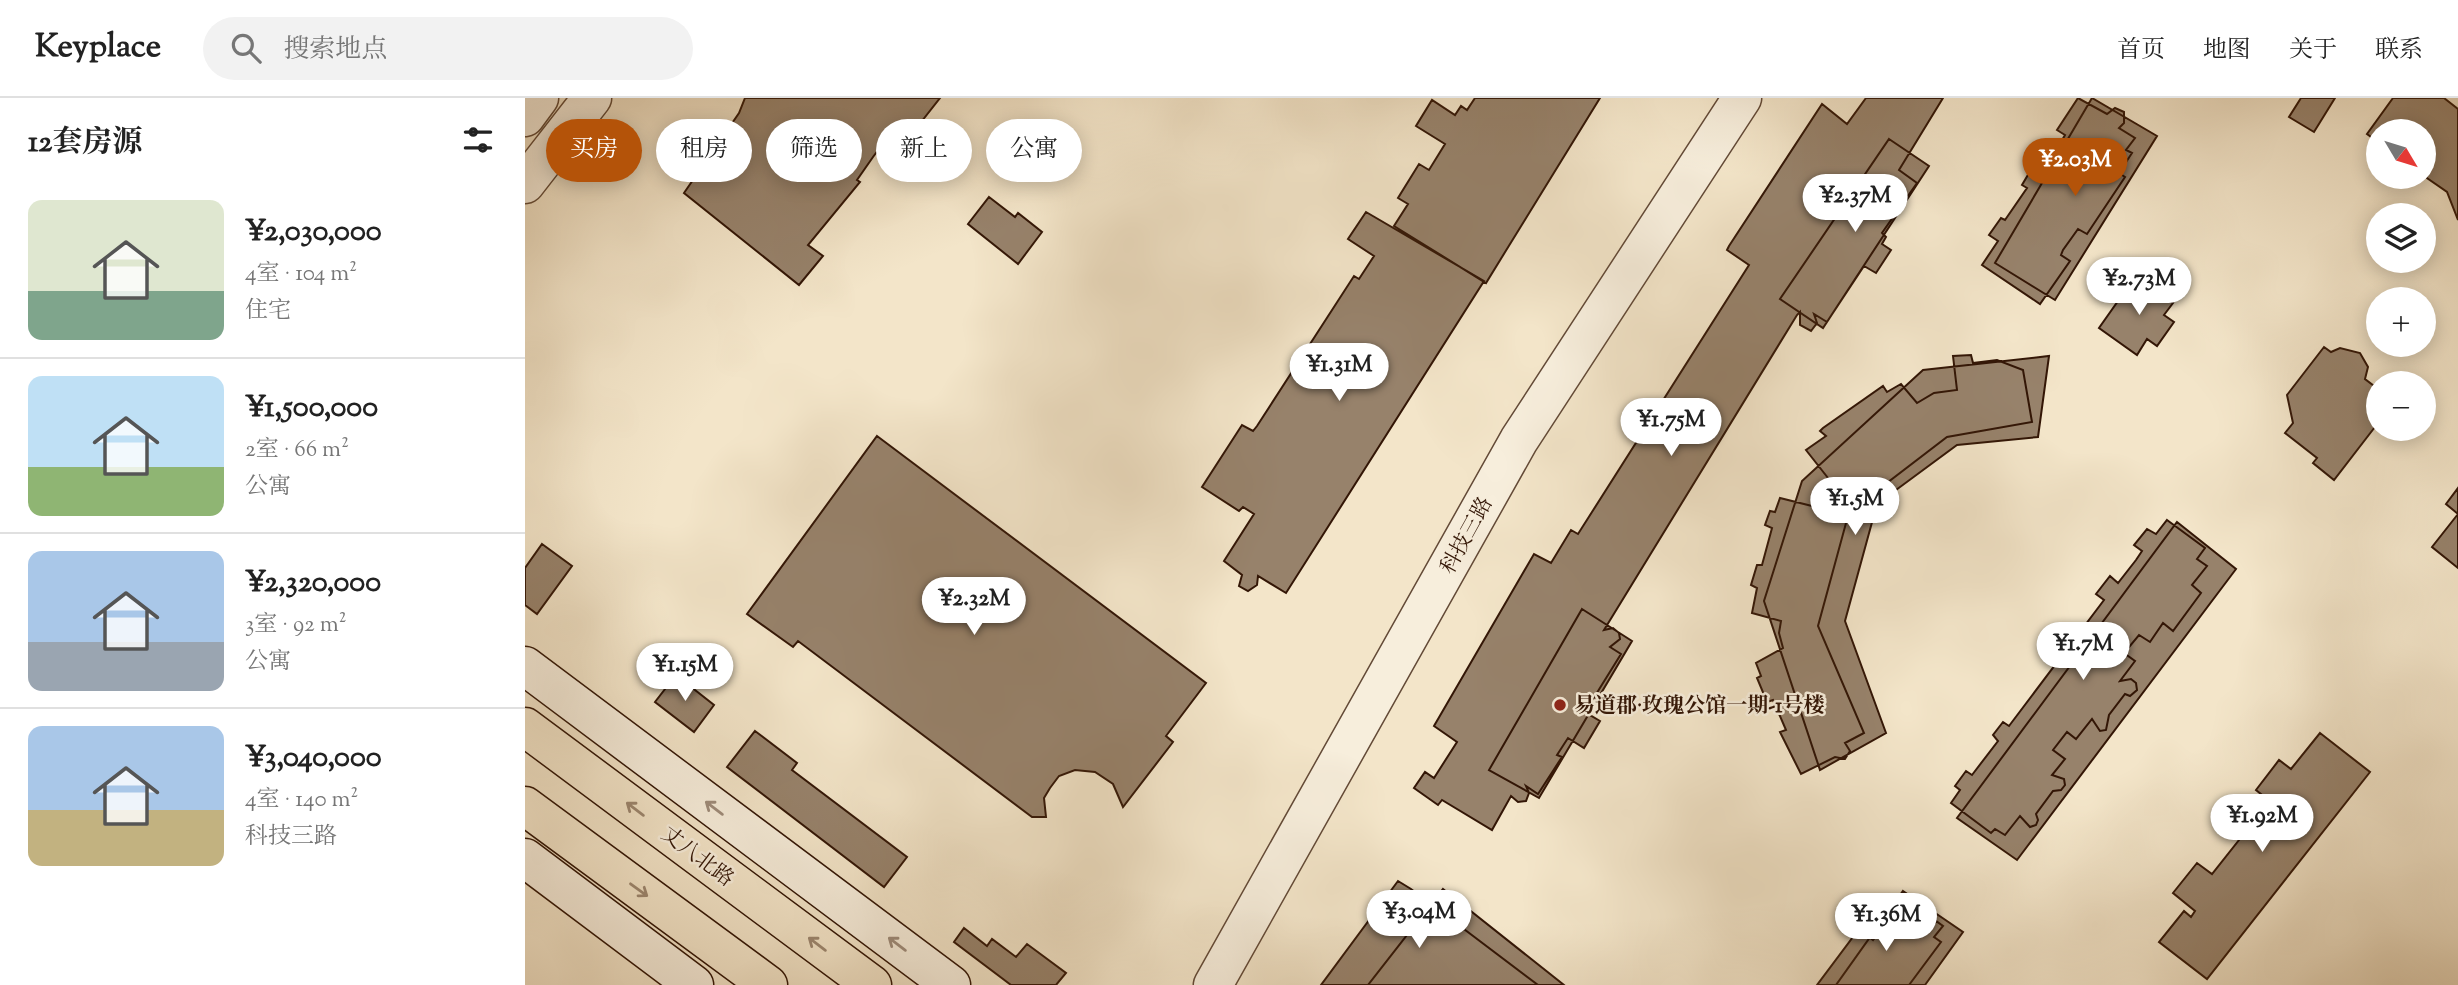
<!DOCTYPE html>
<html lang="zh">
<meta charset="utf-8">
<style>
:root{--surface:#fff;--page:#f2f2f2;--text:#222;--muted:#767676;--line:#e0e0e0;--accent:#b45309}
body{margin:0;font-family:"Sorts Mill Goudy","Noto Serif SC",serif;background:var(--page);color:var(--text);height:100vh;display:flex;flex-direction:column;font-size:26px;white-space:nowrap}
*{box-sizing:border-box;margin:0}
p{font-size:23px;color:var(--muted)}
.icon{flex:none;width:38px;height:38px;fill:none;stroke:currentColor;stroke-width:2;stroke-linecap:round;stroke-linejoin:round}
.map{position:relative;flex:1;overflow:hidden}
.panel{display:flex;flex-direction:column;background:var(--surface);width:525px}
.panel>*{flex:none}
.hud{position:absolute;left:21px;top:21px;width:665px;height:63px;display:flex;gap:14px}
.needle{width:46px;rotate:128deg}
.fabs{position:absolute;left:1841px;top:21px;display:grid;gap:14px}
.fabs a{display:grid;place-items:center;width:70px;height:70px;border-radius:50%;background:var(--surface);box-shadow:0 4px 18px #0003;font-size:35px}
.price{position:absolute;translate:-50% -60px;padding:0 16px;border-radius:24px;background:#fff;color:#222;font-size:23px;line-height:46px;filter:drop-shadow(0 2px 4px #0008)}
.price::after{content:'';position:absolute;left:50%;top:42px;width:21px;height:16px;margin-left:-10px;background:inherit;clip-path:polygon(0 0,100% 0,50% 100%)}
.price.active{background:var(--accent);color:#fff}
ul{padding:0;list-style:none}
li{display:flex;align-items:center;gap:21px;height:175px;padding:0 28px}
li+li{border-top:2px solid var(--line)}
li span{display:grid;place-items:center;flex:none;width:196px;height:140px;border-radius:14px;color:#555}
li>.icon{margin-inline-start:auto}
span .icon{width:84px;height:84px;fill:#fffc;stroke-width:1}
li b{font-size:30px}
h2{display:flex;justify-content:space-between;align-items:center;height:84px;padding:0 28px;font-size:30px}
.tag{padding:0 24px;border-radius:32px;background:var(--surface);box-shadow:0 4px 18px #0003;font-size:24px;line-height:63px}
.tag.active{background:var(--accent);color:#fff}
header{display:flex;align-items:center;gap:42px;box-sizing:border-box;height:98px;padding:0 35px;background:var(--surface);border-bottom:2px solid var(--line)}
header strong{font-size:33px}
nav{display:flex;gap:38px;margin-inline-start:auto;font-size:24px}
.search{width:490px;height:63px;background:var(--page);display:flex;align-items:center;gap:18px;box-sizing:border-box;padding:0 24px;border-radius:38px;color:var(--muted);font-size:26px}
main{display:flex;flex:1;min-height:0}
.map>svg:first-child{display:block}
</style>
<header>
<strong>Keyplace</strong>
<div class="search"><svg class="icon" aria-label="search" viewBox="0 0 24 24"><circle cx="10" cy="10" r="6"/><path d="M15 15l6 6"/></svg>搜索地点</div>
<nav><a>首页</a><a>地图</a><a>关于</a><a>联系</a></nav>
</header>
<main>
<section class="panel">
<h2>12套房源<svg class="icon" aria-label="filters" viewBox="0 0 24 24"><path d="M4 7h16M4 17h16"/><circle cx="9" cy="7" r="2"/><circle cx="15" cy="17" r="2"/></svg></h2>
<ul>
<li><span style="background:linear-gradient(#dfe7d0 65%,#7fa58c 0)"><svg class="icon" aria-label="home" viewBox="0 0 24 24"><path d="M3 11l9-7 9 7M6 9v11h12V9"/></svg></span><div><b>¥2,030,000</b><p>4室 · 104 m²</p><p>住宅</p></div></li>
<li><span style="background:linear-gradient(#bfe0f5 65%,#8fb573 0)"><svg class="icon" aria-label="home" viewBox="0 0 24 24"><path d="M3 11l9-7 9 7M6 9v11h12V9"/></svg></span><div><b>¥1,500,000</b><p>2室 · 66 m²</p><p>公寓</p></div></li>
<li><span style="background:linear-gradient(#a9c7e8 65%,#9aa5b1 0)"><svg class="icon" aria-label="home" viewBox="0 0 24 24"><path d="M3 11l9-7 9 7M6 9v11h12V9"/></svg></span><div><b>¥2,320,000</b><p>3室 · 92 m²</p><p>公寓</p></div></li>
<li><span style="background:linear-gradient(#a9c7e8 60%,#c2b280 0)"><svg class="icon" aria-label="home" viewBox="0 0 24 24"><path d="M3 11l9-7 9 7M6 9v11h12V9"/></svg></span><div><b>¥3,040,000</b><p>4室 · 140 m²</p><p>科技三路</p></div></li>
</ul>
</section>
<div class="map">
<svg width="1933" height="887" viewBox="0 0 1933 887">
<rect width="100%" height="100%" fill="#f3e5c9"/>
<filter id="stains"><feTurbulence type="fractalNoise" baseFrequency=".00286" numOctaves="4"/><feColorMatrix values="0 0 0 0 .2 0 0 0 0 .09 0 0 0 0 .02 0 0 0 .5 -.17"/></filter>
<radialGradient id="worn" r=".72"><stop offset=".6" stop-color="#630" stop-opacity="0"/><stop offset="1" stop-color="#630" stop-opacity=".3"/></radialGradient>
<path fill="#97826b" stroke="#331606" stroke-width="2" d="M220 0H415L393 28 387 24 368 50 360 43 348 59 332 82 335 84 283 147 298 158 274 187 159 95 214 15Z
M950 0H1075L961 185 869 128 883 106 873 100 894 66 904 72 920 46 891 28 907 2 930 17 936 8 942 12Z
M1341 0H1418L1374 72 1392 85 1357 135 1361 139 1357 146 1366 152 1351 175 1339 168 1302 224 1289 216 1292 225 1286 233 1275 227V214L1272 217 1079 532 1088 530 1094 535 1095 541 1085 549 1096 556 1065 606 1069 609 1065 617 1075 623 1059 650 1043 640 1032 657 1037 659 1013 696 1001 688 1004 695 1001 703 993 704 986 698 967 732 917 702 913 707 889 690 900 674 909 680 932 644 909 628 1009 456 1026 465 1046 432 1053 436 1224 167 1202 152 1204 148 1297 6 1322 26Z
M1553 0 1582 16 1590 10 1599 14V25L1594 30 1610 40 1601 52 1607 55 1594 75 1600 79 1562 136 1553 131 1538 152 1536 157 1545 163 1515 206 1457 167 1473 143 1464 137 1476 120 1480 122 1502 90 1497 87 1507 70 1514 76 1536 44 1540 37 1532 32Z
M1567 0 1632 38 1530 202 1470 165Z
M1776 0H1810L1789 34 1764 19Z
M1868 0H1919L1933 11V122L1922 94 1899 78V33H1853V44L1842 36Z
M1364 41 1404 68 1298 230 1255 201Z
M464 99 490 119 493 115 517 134 493 166 443 126Z
M841 114 959 183 761 495 733 478 732 487 723 493 714 488 717 477 699 463 729 416 718 409 714 413 677 389 717 327 728 333 732 328 829 178 834 181 849 158 823 141Z
M1610 179 1648 205 1639 217 1649 224 1632 248 1622 241 1612 257 1574 230Z
M1799 249 1806 254 1815 250 1835 255 1843 269 1840 281 1853 291V325L1809 382 1788 365 1792 360 1760 335 1768 325 1762 297Z
M1446 257 1448 265 1472 262 1498 272 1507 324 1422 339 1324 414 1293 528 1339 635 1320 645 1325 653 1320 661 1310 659 1276 676 1255 634 1261 632 1248 602 1242 604 1232 580 1236 578 1231 565 1258 550 1254 535 1256 523 1227 515 1232 490 1226 487 1232 467H1237L1247 430 1240 427 1245 413 1250 414 1255 400 1287 408 1291 390 1303 380 1281 352 1301 338 1295 333 1298 330 1358 288 1362 294 1376 286 1392 305 1409 295 1432 292 1428 258Z
M1524 258 1513 339 1432 347 1352 406 1320 523 1361 635 1295 672 1239 503 1277 383 1398 272Z
M352 338 681 585 641 638 648 644 598 709 588 686 570 674 550 672 534 678 525 690 519 700 521 719H507L273 543 268 549 222 516Z
M1933 390V416L1921 406Z
M1933 416V470L1907 449Z
M1642 422 1680 450 1672 461 1682 468 1667 487 1676 495 1648 533 1638 525 1625 544 1614 537 1599 555 1610 563 1595 583 1606 581 1611 585 1612 592 1605 598 1600 596 1584 617 1581 632 1575 633 1567 621 1551 641 1542 634 1528 652 1540 661 1527 677 1539 681 1540 687 1536 692 1528 693 1511 716 1513 722 1511 727 1505 729 1495 718 1480 737 1470 731 1466 735 1426 705 1435 692 1430 688 1441 673 1447 677 1473 643 1468 637 1478 624 1484 628 1579 502 1571 496 1585 478 1593 485 1611 462 1617 453 1609 447 1622 431 1631 436Z
M1652 424 1711 471 1492 762 1432 720Z
M17 446 47 468 12 516 0 507V470Z
M1057 511 1107 543 1014 700 964 672Z
M151 577 189 607 169 634 130 604Z
M230 633 272 665 267 672 382 759 359 789 202 669Z
M1795 635 1845 674 1682 881 1634 844 1659 813 1666 819 1670 813 1648 795 1672 765 1687 776 1737 713 1744 718 1752 709 1731 692 1754 662 1766 671Z
M873 783 886 791 1013 887H796Z
M918 791 1039 887H843Z
M1378 793 1438 834 1400 887H1311Z
M1377 804 1408 828 1411 823 1418 828 1409 839 1416 844 1384 887H1292L1334 831 1348 842Z
M439 830 462 848 467 841 491 859 502 846 541 875 531 887H486L429 844Z"/>
<g fill="none" stroke-linecap="round" stroke-linejoin="round">
<defs>
<path id="tertiary" d="M0 19 14 0
M0 86 67 0
M688 887 994 342 1217 0"/>
<path id="secondary" d="M0 568 426 887
M0 760 169 887"/>
<path id="primary" d="M0 629 347 887
M0 708 243 887"/>
</defs>
<use href="#tertiary" stroke="#634a37" stroke-width="41"/>
<use href="#secondary" stroke="#331606" stroke-width="41"/>
<use href="#primary" stroke="#331606" stroke-width="41"/>
<use href="#tertiary" stroke="#f7eedc" stroke-width="38"/>
<use href="#secondary" stroke="#f7eedc" stroke-width="38"/>
<use href="#primary" stroke="#f3e5c9" stroke-width="38"/>
</g>
<defs><path id="oneway-shaft" d="M-6 0H5M1.5-3L5.5 0L1.5 3" fill="none" stroke-width="1.6" stroke-linecap="round" stroke-linejoin="round" transform="scale(1.75)"/></defs>
<g stroke="#9f8d7c">
<use href="#oneway-shaft" transform="translate(189 710) rotate(-143)"/>
<use href="#oneway-shaft" transform="translate(372 846) rotate(-143)"/>
</g>
<g stroke="#9d8871">
<use href="#oneway-shaft" transform="translate(110 711) rotate(-143)"/>
<use href="#oneway-shaft" transform="translate(114 792) rotate(36)"/>
<use href="#oneway-shaft" transform="translate(292 846) rotate(-143)"/>
</g>
<circle fill="#8f2418" stroke="#f7eedc" stroke-width="2.5" cx="1035" cy="607" r="7"/>
<g text-anchor="middle" stroke-width="5" stroke-linejoin="round" paint-order="stroke">
<g font-size="21" fill="#331606" stroke="#f7eedc">
<text transform="translate(941 437) rotate(-61)" y="7">科技三路</text>
<text transform="translate(173 758) rotate(37)" y="7">丈八北路</text>
</g>
<g font-size="21" font-weight="bold" fill="#331606" stroke="#f7eedc" text-anchor="start">
<text x="1049" y="614">易道郡·玫瑰公馆一期-1号楼</text>
</g>
</g>
<rect width="100%" height="100%" filter="url(#stains)"/>
<rect width="100%" height="100%" fill="url(#worn)"/>
</svg>
<div class="fabs">
<a><svg class="needle" viewBox="-14 -14 28 28"><path d="M0-13l5 13h-10z" fill="#e53935"/><path d="M0 13l5-13h-10z" fill="#767676"/></svg></a>
<a><svg class="icon" aria-label="layers" viewBox="0 0 24 24"><path d="M12 4l9 5-9 5-9-5zM3 14l9 5 9-5"/></svg></a>
<a>+</a>
<a>−</a>
</div>
<b class="price active" style="left:1550px;top:100px">¥2.03M</b>
<b class="price" style="left:1330px;top:136px">¥2.37M</b>
<b class="price" style="left:1614px;top:219px">¥2.73M</b>
<b class="price" style="left:814px;top:305px">¥1.31M</b>
<b class="price" style="left:1146px;top:360px">¥1.75M</b>
<b class="price" style="left:1330px;top:439px">¥1.5M</b>
<b class="price" style="left:449px;top:539px">¥2.32M</b>
<b class="price" style="left:1558px;top:584px">¥1.7M</b>
<b class="price" style="left:160px;top:605px">¥1.15M</b>
<b class="price" style="left:1737px;top:756px">¥1.92M</b>
<b class="price" style="left:894px;top:852px">¥3.04M</b>
<b class="price" style="left:1361px;top:855px">¥1.36M</b>
<div class="hud">
<a class="tag active">买房</a>
<a class="tag">租房</a>
<a class="tag">筛选</a>
<a class="tag">新上</a>
<a class="tag">公寓</a>
</div>
</div>
</main>
